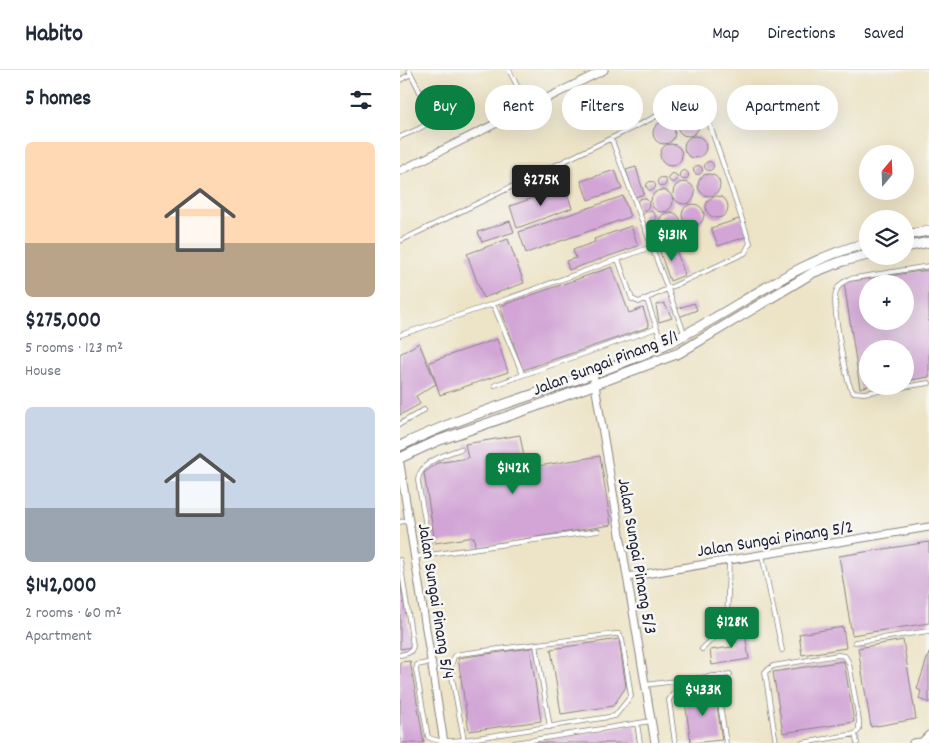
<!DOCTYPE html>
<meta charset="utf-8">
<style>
:root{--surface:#fff;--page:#f2f2f3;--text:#1f2937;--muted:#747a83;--line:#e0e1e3;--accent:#0b8043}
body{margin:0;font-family:Dekko,sans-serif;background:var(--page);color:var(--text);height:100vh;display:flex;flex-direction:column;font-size:19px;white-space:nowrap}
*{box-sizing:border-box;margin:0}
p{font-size:16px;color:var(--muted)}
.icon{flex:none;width:28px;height:28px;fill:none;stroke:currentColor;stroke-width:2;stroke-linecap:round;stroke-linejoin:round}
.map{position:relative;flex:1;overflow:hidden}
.details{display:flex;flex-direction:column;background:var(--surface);width:400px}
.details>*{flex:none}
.guide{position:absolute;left:15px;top:15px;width:439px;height:45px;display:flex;gap:10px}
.needle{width:32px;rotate:19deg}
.tools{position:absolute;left:459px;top:75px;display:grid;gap:10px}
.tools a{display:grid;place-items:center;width:55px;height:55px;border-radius:50%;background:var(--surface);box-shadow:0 5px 20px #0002;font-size:25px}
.price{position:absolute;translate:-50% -42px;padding:0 11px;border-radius:5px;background:var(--accent);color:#fff;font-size:16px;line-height:32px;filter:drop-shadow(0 1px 2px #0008)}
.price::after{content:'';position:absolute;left:50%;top:30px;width:15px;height:11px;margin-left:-8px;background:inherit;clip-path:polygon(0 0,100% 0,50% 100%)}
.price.current{background:#222;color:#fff}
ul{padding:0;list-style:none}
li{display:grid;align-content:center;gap:10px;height:265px;padding:0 25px}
li span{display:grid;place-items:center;height:155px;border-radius:8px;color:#555}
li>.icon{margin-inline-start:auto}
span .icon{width:90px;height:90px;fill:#fffc;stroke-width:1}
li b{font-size:21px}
h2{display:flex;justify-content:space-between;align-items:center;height:60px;padding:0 25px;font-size:21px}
.pill{padding:0 18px;border-radius:22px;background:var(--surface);box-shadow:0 5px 20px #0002;font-size:18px;line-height:45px}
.pill.current{background:var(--accent);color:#fff}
header{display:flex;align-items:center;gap:30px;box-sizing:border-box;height:70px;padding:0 25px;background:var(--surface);border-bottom:1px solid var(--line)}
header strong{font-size:24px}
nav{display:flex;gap:28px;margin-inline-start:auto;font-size:18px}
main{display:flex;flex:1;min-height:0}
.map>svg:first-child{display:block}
</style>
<header>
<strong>Habito</strong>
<nav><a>Map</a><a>Directions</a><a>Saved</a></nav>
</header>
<main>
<section class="details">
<h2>5 homes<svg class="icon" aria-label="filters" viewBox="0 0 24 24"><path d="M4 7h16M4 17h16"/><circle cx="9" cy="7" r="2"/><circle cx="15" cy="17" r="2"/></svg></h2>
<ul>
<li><span style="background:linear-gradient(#ffd9b3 65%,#b9a48a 0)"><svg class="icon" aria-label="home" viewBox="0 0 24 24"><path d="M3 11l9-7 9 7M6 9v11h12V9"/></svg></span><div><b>$275,000</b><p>5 rooms · 123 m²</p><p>House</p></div></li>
<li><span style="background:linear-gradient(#c9d6e8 65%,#9aa5b1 0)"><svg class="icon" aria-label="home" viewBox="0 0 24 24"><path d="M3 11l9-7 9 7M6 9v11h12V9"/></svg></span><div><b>$142,000</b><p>2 rooms · 60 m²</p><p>Apartment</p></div></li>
</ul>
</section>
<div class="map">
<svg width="529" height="673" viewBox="0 0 529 673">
<rect width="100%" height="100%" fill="#f6f6f2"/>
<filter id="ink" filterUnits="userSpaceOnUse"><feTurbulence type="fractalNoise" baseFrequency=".02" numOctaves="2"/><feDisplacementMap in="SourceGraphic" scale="10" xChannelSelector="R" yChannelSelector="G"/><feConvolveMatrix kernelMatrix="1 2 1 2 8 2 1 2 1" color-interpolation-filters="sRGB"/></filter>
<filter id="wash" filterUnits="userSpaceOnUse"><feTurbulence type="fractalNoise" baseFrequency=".0096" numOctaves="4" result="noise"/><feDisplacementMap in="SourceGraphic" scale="20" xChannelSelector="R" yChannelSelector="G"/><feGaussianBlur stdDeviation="1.12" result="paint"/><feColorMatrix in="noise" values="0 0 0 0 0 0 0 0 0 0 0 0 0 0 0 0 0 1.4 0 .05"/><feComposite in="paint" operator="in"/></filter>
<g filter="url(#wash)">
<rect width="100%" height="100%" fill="#ede4c7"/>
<g id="blocks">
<path fill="#d2a5d6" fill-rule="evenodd" d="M277 55a11 11 0 1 1 22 0a11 11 0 1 1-22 0Z
M253 63a11 11 0 1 1 22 0a11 11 0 1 1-22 0Z
M284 77a11 11 0 1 1 22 0a11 11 0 1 1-22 0Z
M260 85a11 11 0 1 1 22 0a11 11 0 1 1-22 0Z
M304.5 96a4.5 4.5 0 1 1 9 0a4.5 4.5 0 1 1-9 0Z
M293.5 100a4.5 4.5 0 1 1 9 0a4.5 4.5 0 1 1-9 0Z
M236 97 244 124 235 127 226 100Z
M215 100 222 119 188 130 181 111Z
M279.5 105a4.5 4.5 0 1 1 9 0a4.5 4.5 0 1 1-9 0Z
M268.5 108a4.5 4.5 0 1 1 9 0a4.5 4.5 0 1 1-9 0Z
M298 115a11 11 0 1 1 22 0a11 11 0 1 1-22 0Z
M257.5 112a4.5 4.5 0 1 1 9 0a4.5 4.5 0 1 1-9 0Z
M246.5 116a4.5 4.5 0 1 1 9 0a4.5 4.5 0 1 1-9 0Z
M273 123a11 11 0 1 1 22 0a11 11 0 1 1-22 0Z
M165 117 172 138 117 158 110 136Z
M251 131a11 11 0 1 1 22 0a11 11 0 1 1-22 0Z
M223 126 230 147 126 183 119 162Z
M306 137a11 11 0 1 1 22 0a11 11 0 1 1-22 0Z
M237 134a6 6 0 1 1 12 0a6 6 0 1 1-12 0Z
M282 145a11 11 0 1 1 22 0a11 11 0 1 1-22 0Z
M242 148a7 7 0 1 1 14 0a7 7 0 1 1-14 0Z
M259 153a11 11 0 1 1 22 0a11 11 0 1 1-22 0Z
M342 148 348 166 318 176 311 158Z
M110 151 114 162 82 172 78 162Z
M231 156 238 176 169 200 166 191 176 188 173 180 195 172 194 169Z
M249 164a6 6 0 1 1 12 0a6 6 0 1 1-12 0Z
M108 169 124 213 83 228 67 184Z
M274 174 285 205 270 211 259 179Z
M212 197 229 243 243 238 249 257 123 300 100 236Z
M529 200V307L505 311V279H468V316L460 318 444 212ZM468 214H505V251H468Z
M264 233 272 248 259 252 256 235Z
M294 233 297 240 279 247 276 239Z
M97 269 108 302 40 325 29 292Z
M19 273 36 314 16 326 20 334 0 345V284Z
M120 365 126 398 200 386 211 455 75 477 74 467 35 473 24 403 37 393 68 388 65 374Z
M529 472V553L452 565 439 486Z
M0 511 12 577 0 579Z
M344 557 349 589 312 595 310 580 332 577 329 559Z
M443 557 446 578 402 585 399 564Z
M219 569 226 617 213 636 161 644 151 579Z
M503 570 516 649 471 657 458 578Z
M130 578 141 651 69 661 58 588Z
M529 583V633L519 629 521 621 517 619Z
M10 591 24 673H0V592Z
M444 591 454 652 383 663 373 602Z
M315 621 322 670 291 673 284 625Z
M235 655 238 673H125Z"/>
</g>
</g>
<g filter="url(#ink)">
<use href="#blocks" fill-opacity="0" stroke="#888381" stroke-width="1"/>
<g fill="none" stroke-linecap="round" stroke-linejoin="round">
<defs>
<path id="service" d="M109 0 128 37
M0 10 11 4 9 0
M0 67C8 63 19 60 25 55 35 47 16 14 11 4
M211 68 285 265
M0 171 296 27 301 30 303 35 350 173 345 183 239 232 232 229 218 189 93 234 0 265
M218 189 251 177
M529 196 449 209C443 212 438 215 436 222 432 234 445 312 453 322L464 323 529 313
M247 230 263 276
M93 234 123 305 257 258
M95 315 123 305
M0 354 24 340
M0 452 9 450
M31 484 18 411C19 392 46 384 61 379
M362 485 382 580
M15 487 198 461
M0 490 13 576C12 583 6 584 0 585
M455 572 529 561
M136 575 150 657
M302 579 327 555 329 490
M32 592 17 595 16 600 28 667C38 673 52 671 64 670L215 646 231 626 222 569 219 564H215L60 584 54 586 51 597 52 607 64 670V673
M311 606 319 628 326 673
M245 615 330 604
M237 653 240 673
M455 664 457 673
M114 673 251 651
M275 673 269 630 273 624 314 615
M376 673 365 602 373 596 438 585 445 586 449 593 459 651V660L455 664 402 673"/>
<path id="minor" d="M0 101 204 0
M193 303 255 673
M0 394 44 673
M227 507 529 457
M513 673 522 672 529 665"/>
<path id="tertiary" d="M505 165 529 161
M505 177 529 172
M0 376C84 335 177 315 262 276 332 244 392 191 468 173
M0 388 37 371 134 337 279 283 414 202 443 191 468 185"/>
</defs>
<use href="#service" stroke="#888381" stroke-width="5.5"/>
<use href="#minor" stroke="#888381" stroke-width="9"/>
<use href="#tertiary" stroke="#888381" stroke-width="11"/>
<use href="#service" stroke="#fff" stroke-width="4"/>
<use href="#minor" stroke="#fff" stroke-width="7"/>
<use href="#tertiary" stroke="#fff" stroke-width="9"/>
</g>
</g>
<g text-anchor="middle" stroke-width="5" stroke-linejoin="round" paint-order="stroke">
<g font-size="18" fill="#22223b" stroke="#f6f6f2">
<text transform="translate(205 292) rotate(-21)" y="6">Jalan Sungai Pinang 5/1</text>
<text transform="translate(375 468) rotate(-9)" y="6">Jalan Sungai Pinang 5/2</text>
<text transform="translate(238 486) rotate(80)" y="6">Jalan Sungai Pinang 5/3</text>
<text transform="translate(37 531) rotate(81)" y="6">Jalan Sungai Pinang 5/4</text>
</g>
</g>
</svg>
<div class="tools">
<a><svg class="needle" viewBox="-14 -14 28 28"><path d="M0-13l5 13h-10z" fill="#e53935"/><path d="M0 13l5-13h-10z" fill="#747a83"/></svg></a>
<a><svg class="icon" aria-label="layers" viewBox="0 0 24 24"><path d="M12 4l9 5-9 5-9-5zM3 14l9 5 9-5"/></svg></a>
<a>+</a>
<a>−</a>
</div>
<b class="price current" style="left:141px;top:137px">$275K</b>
<b class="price" style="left:272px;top:192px">$131K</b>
<b class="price" style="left:113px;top:425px">$142K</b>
<b class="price" style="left:332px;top:579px">$128K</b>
<b class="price" style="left:303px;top:647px">$433K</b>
<div class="guide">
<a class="pill current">Buy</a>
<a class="pill">Rent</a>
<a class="pill">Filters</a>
<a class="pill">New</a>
<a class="pill">Apartment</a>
</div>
</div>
</main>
